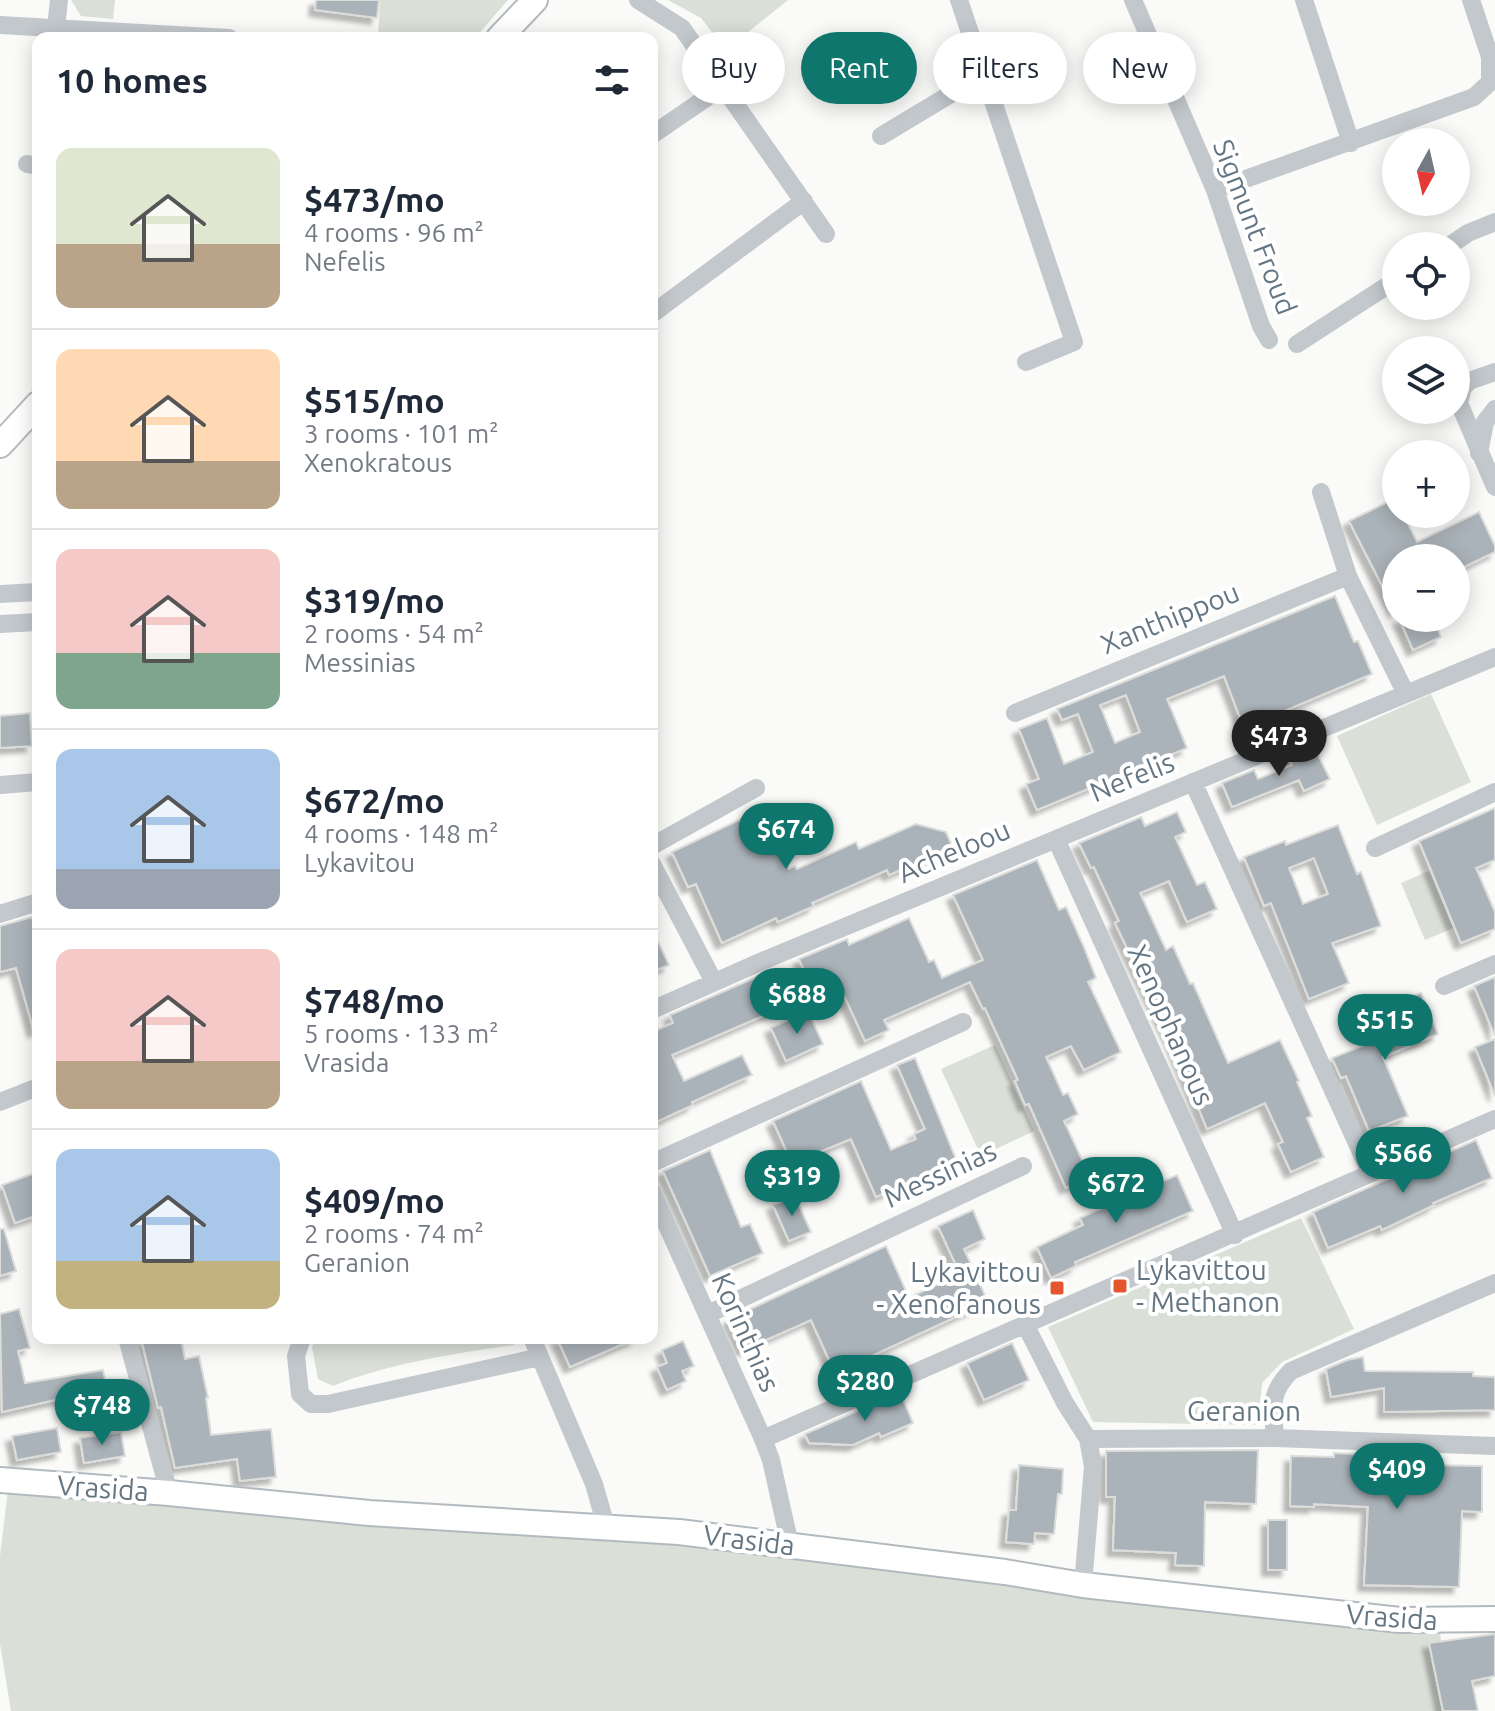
<!DOCTYPE html>
<meta charset="utf-8">
<style>
:root{--surface:#fff;--page:#f6f6f7;--text:#1f2937;--muted:#747a83;--line:#e0e1e3;--accent:#0f766e}
body{margin:0;font-family:Ubuntu,sans-serif;background:var(--page);color:var(--text);height:100vh;display:flex;flex-direction:column;font-size:30px;white-space:nowrap}
*{box-sizing:border-box;margin:0}
p{font-size:26px;color:var(--muted)}
.icon{flex:none;width:44px;height:44px;fill:none;stroke:currentColor;stroke-width:2;stroke-linecap:round;stroke-linejoin:round}
.map{position:relative;flex:1;overflow:hidden}
.panel{position:absolute;left:32px;top:32px;width:626px;height:1312px;display:flex;flex-direction:column;background:var(--surface);border-radius:16px;box-shadow:0 4px 20px #0003}
.panel>*{flex:none}
.guide{position:absolute;left:682px;top:32px;width:692px;height:72px;display:flex;gap:16px}
.needle{width:52px;rotate:188deg}
.fabs{position:absolute;left:1382px;top:128px;display:grid;gap:16px}
.fabs a{display:grid;place-items:center;width:88px;height:88px;border-radius:50%;background:var(--surface);box-shadow:0 4px 20px #0003;font-size:40px}
.price{position:absolute;translate:-50% -68px;padding:0 18px;border-radius:28px;background:var(--accent);color:#fff;font-size:26px;line-height:52px;filter:drop-shadow(0 2px 4px #0008)}
.price::after{content:'';position:absolute;left:50%;top:48px;width:24px;height:18px;margin-left:-12px;background:inherit;clip-path:polygon(0 0,100% 0,50% 100%)}
.price.selected{background:#222;color:#fff}
ul{padding:0;list-style:none}
li{display:flex;align-items:center;gap:24px;height:200px;padding:0 24px}
li+li{border-top:2px solid var(--line)}
li span{display:grid;place-items:center;flex:none;width:224px;height:160px;border-radius:16px;color:#555}
li>.icon{margin-inline-start:auto}
span .icon{width:96px;height:96px;fill:#fffc;stroke-width:1}
li b{font-size:34px}
h2{display:flex;justify-content:space-between;align-items:center;height:96px;padding:0 24px;font-size:34px}
.tag{padding:0 28px;border-radius:36px;background:var(--surface);box-shadow:0 4px 20px #0003;font-size:28px;line-height:72px}
.tag.selected{background:var(--accent);color:#fff}
.map>svg:first-child{display:block}
</style>
<div class="map">
<svg width="1495" height="1711" viewBox="0 0 1495 1711">
<defs>
<filter id="shadow"><feDropShadow dx="-6" dy="6" stdDeviation="2" flood-color="#0004"/></filter>
</defs>
<rect width="100%" height="100%" fill="#fafaf8"/>
<path fill="#dadfd7" d="M71 0H115L113 19 81 16Z
M380 0H508L475 38 378 37Z
M668 0H788L726 50 701 18Z
M1431 694 1471 782 1377 825 1337 736Z
M1429 871 1453 928 1425 940 1401 883Z
M995 1045 1034 1131 981 1156 941 1069Z
M1301 1218 1354 1329 1282 1362 1262 1383 1258 1425 1093 1422 1048 1327Z
M315 1338H519L514 1345C453 1354 391 1363 333 1386L318 1379 312 1347Z
M8 1490 616 1532 1439 1625 1450 1711H11L0 1644V1556Z"/>
<path fill="#aab3b9" stroke="#dcdcda" stroke-width="2" fill-rule="evenodd" filter="url(#shadow)" d="M316 0H379L377 18 315 10Z
M1396 498V514H1403L1417 542 1479 512 1495 546V552L1456 571V558H1396V613L1349 521Z
M1335 596 1354 642 1358 641 1372 674 1244 728 1224 676 1167 699 1187 748 1037 810 1026 784 1039 779 1019 729 1047 718 1064 764 1093 752 1078 714 1062 720 1057 709ZM1126 695 1140 732 1115 743 1100 705Z
M1399 618H1421L1425 627 1435 622 1441 637 1413 650Z
M30 713 32 746 0 748V716Z
M1313 745 1330 779 1304 791 1299 780 1232 807 1222 783 1254 770 1258 779 1292 765 1288 757Z
M1495 808V860L1476 868 1495 912V929L1461 943 1419 841Z
M762 809 789 869 795 866 797 869 856 842 859 849 916 824 946 832 953 848 889 875 887 870 812 903 814 906 778 922 776 918 722 943 696 884 688 887 672 852Z
M1177 812 1186 832 1175 837 1197 885 1205 882 1217 909 1187 922 1169 881 1140 893 1166 950 1173 946 1190 984 1193 983 1228 1063 1280 1040 1299 1081 1297 1082 1312 1116 1307 1118 1324 1157 1291 1172 1278 1144 1283 1142 1265 1103 1207 1129 1171 1040 1115 923 1119 921 1094 867 1091 868 1079 843 1141 817 1145 826Z
M1338 825 1357 874 1361 872 1381 926 1332 943 1349 983 1309 999 1271 903 1264 906 1244 857 1285 841 1286 845ZM1314 858 1328 894 1303 904 1289 868Z
M1037 860 1059 910 1066 907 1083 945 1096 978 1088 982 1121 1052 1084 1070 1071 1046 1046 1057 1063 1095 1068 1093 1078 1114 1064 1121 1090 1177 1066 1188 1029 1104 1025 1105 1015 1081 1018 1080 985 1008 983 1009 970 982 884 1020 889 1030 865 1041 838 982 814 993 799 959 847 939 849 945 909 918 929 962 934 960 942 978 983 960 953 895Z
M32 917 38 941V1030L34 1031 16 968 0 972V926Z
M652 929 669 965 652 972Z
M761 975 777 1010 672 1055 684 1081 742 1055 752 1075 692 1102 693 1105 652 1124V1032L673 1023 670 1015Z
M1495 977V1036L1474 986Z
M1421 993 1438 1034 1383 1057 1408 1116 1369 1131 1346 1076 1341 1078 1332 1058 1393 1034 1382 1008Z
M808 1011 823 1044 786 1061 771 1028Z
M1495 1039V1096L1475 1047Z
M915 1058 957 1162 876 1197 851 1139 792 1163 773 1121 861 1081 891 1150 916 1139 914 1134 925 1129 897 1065Z
M1476 1140 1492 1178 1433 1203 1434 1205 1382 1230 1380 1226 1328 1248 1313 1212Z
M710 1150 741 1227 750 1224 763 1253 710 1276 663 1171Z
M38 1172V1215L15 1223 2 1185Z
M1177 1175 1193 1211 1075 1262 1076 1266 1051 1278 1037 1247 1083 1225 1080 1218Z
M795 1196 811 1232 789 1241 773 1205Z
M973 1210 985 1239 964 1249 988 1302 835 1373 811 1320 743 1350 729 1319 886 1246 909 1298 960 1274 938 1226Z
M0 1229H4L16 1271 0 1276Z
M19 1309 30 1348 18 1351 25 1383 103 1370 109 1398 65 1407 64 1398 2 1412 0 1314Z
M141 1338H181L185 1359 199 1356 208 1398H206L211 1435 271 1429 276 1477 240 1481 237 1459 175 1468 161 1407 158 1408Z
M557 1338H637L570 1367Z
M683 1341 694 1366 682 1371 686 1381 667 1390 657 1367 667 1363 662 1350Z
M1012 1343 1029 1380 984 1400 967 1363Z
M1363 1357 1365 1371 1473 1372V1376L1495 1377V1410L1384 1412V1388L1331 1397 1326 1369 1347 1360Z
M900 1392 913 1423 881 1437 879 1433 853 1445 809 1443 805 1434Z
M57 1428 61 1452 17 1460 12 1436Z
M121 1432 125 1456 84 1463 80 1438Z
M1258 1450 1256 1504 1205 1502 1204 1566 1175 1565 1176 1553 1113 1550 1115 1497H1106V1451Z
M1334 1453 1427 1458V1465L1482 1466V1512L1462 1511 1459 1587 1364 1585 1368 1507 1314 1504V1507L1290 1506 1291 1456 1334 1457Z
M1019 1465 1063 1469 1062 1494H1058L1054 1534 1035 1533 1034 1544 1006 1542 1009 1510H1016Z
M1268 1520H1287V1570H1268Z
M1495 1634V1676L1472 1681 1478 1711H1443L1429 1643Z"/>
<g fill="none" stroke-linecap="round" stroke-linejoin="round">
<defs>
<path id="secondary" d="M499 38 535 0
M0 445 38 404
M0 1480 169 1493 369 1513 679 1532 1005 1572 1083 1585 1400 1620 1495 1619"/>
</defs>
<use href="#secondary" stroke="#b3babf" stroke-width="28"/>
<path stroke="#c3c8cc" stroke-width="18" d="M638 0 682 28 826 234
M959 0 1074 342 1026 362
M1133 0 1215 190 1261 326 1269 340
M1304 0 1351 143
M0 25 229 38
M56 28 59 0
M652 135 725 85
M881 136 984 74
M27 164 38 166
M1215 190 1474 97 1490 82V57L1471 0
M1449 246 1468 233 1495 222
M652 314 804 201
M1297 344 1396 280
M1495 372 1469 381 1463 388 1459 403 1495 487
M1479 453 1485 422 1495 409
M1321 492 1348 576 1406 694
M0 594 38 592
M0 624 38 622
M1015 713 1348 576
M1193 782 1370 1172
M0 785 38 782
M1056 839 1235 1235
M652 846 756 788
M1375 848 1495 792
M652 864 714 982
M0 914 38 902
M1444 986 1495 964
M652 1010 760 962 1495 657
M0 1102 38 1087
M652 1163 963 1022
M652 1192 763 1439 771 1460 790 1545
M708 1314 1023 1166
M1026 1326 1065 1403 1088 1439 1093 1466 1083 1585
M127 1338 169 1493
M302 1338 296 1356 300 1394 311 1404H328L540 1357
M532 1338 594 1484 606 1526
M1275 1438C1273 1408 1268 1394 1291 1371L1495 1283
M763 1439 1495 1119
M1088 1439 1275 1438 1495 1446"/>
<use href="#secondary" stroke="#fff" stroke-width="24"/>
</g>
<g fill="#e4572e" stroke="#fff" stroke-width="3">
<rect x="1112" y="1278" width="16" height="16" rx="4"/>
<rect x="1049" y="1280" width="16" height="16" rx="4"/>
</g>
<g text-anchor="middle" stroke-width="8" stroke-linejoin="round" paint-order="stroke">
<g font-size="28" fill="#657683" stroke="#fff">
<text transform="translate(1255 227) rotate(69)" y="10">Sigmunt Froud</text>
<text transform="translate(1170 618) rotate(-22)" y="10">Xanthippou</text>
<text transform="translate(1132 777) rotate(-22)" y="10">Nefelis</text>
<text transform="translate(954 851) rotate(-23)" y="10">Acheloou</text>
<text transform="translate(1171 1025) rotate(66)" y="10">Xenophanous</text>
<text transform="translate(940 1174) rotate(-25)" y="10">Messinias</text>
<text transform="translate(746 1332) rotate(66)" y="10">Korinthias</text>
<text x="1244" y="1421">Geranion</text>
<text transform="translate(103 1488) rotate(4)" y="10">Vrasida</text>
<text transform="translate(749 1540) rotate(7)" y="10">Vrasida</text>
<text transform="translate(1392 1617) rotate(4)" y="10">Vrasida</text>
</g>
<g font-size="28" fill="#657683" stroke="#fff" text-anchor="start">
<text x="1136" y="1280">Lykavittou<tspan x="1136" dy="32">- Methanon</tspan></text>
<text x="1041" y="1282" text-anchor="end">Lykavittou<tspan x="1041" dy="32">- Xenofanous</tspan></text>
</g>
</g>
</svg>
<div class="fabs">
<a><svg class="needle" viewBox="-14 -14 28 28"><path d="M0-13l5 13h-10z" fill="#e53935"/><path d="M0 13l5-13h-10z" fill="#747a83"/></svg></a>
<a><svg class="icon" aria-label="locate" viewBox="0 0 24 24"><circle cx="12" cy="12" r="6"/><path d="M12 2v4M12 18v4M2 12h4M18 12h4"/></svg></a>
<a><svg class="icon" aria-label="layers" viewBox="0 0 24 24"><path d="M12 4l9 5-9 5-9-5zM3 14l9 5 9-5"/></svg></a>
<a>+</a>
<a>−</a>
</div>
<b class="price selected" style="left:1279px;top:778px">$473</b>
<b class="price" style="left:786px;top:871px">$674</b>
<b class="price" style="left:797px;top:1036px">$688</b>
<b class="price" style="left:1385px;top:1062px">$515</b>
<b class="price" style="left:1403px;top:1195px">$566</b>
<b class="price" style="left:792px;top:1218px">$319</b>
<b class="price" style="left:1116px;top:1225px">$672</b>
<b class="price" style="left:865px;top:1423px">$280</b>
<b class="price" style="left:102px;top:1447px">$748</b>
<b class="price" style="left:1397px;top:1511px">$409</b>
<div class="guide">
<a class="tag">Buy</a>
<a class="tag selected">Rent</a>
<a class="tag">Filters</a>
<a class="tag">New</a>
</div>
<section class="panel">
<h2>10 homes<svg class="icon" aria-label="filters" viewBox="0 0 24 24"><path d="M4 7h16M4 17h16"/><circle cx="9" cy="7" r="2"/><circle cx="15" cy="17" r="2"/></svg></h2>
<ul>
<li><span style="background:linear-gradient(#dfe7d0 60%,#b9a48a 0)"><svg class="icon" aria-label="home" viewBox="0 0 24 24"><path d="M3 11l9-7 9 7M6 9v11h12V9"/></svg></span><div><b>$473/mo</b><p>4 rooms · 96 m²</p><p>Nefelis</p></div></li>
<li><span style="background:linear-gradient(#ffd9b3 70%,#b9a48a 0)"><svg class="icon" aria-label="home" viewBox="0 0 24 24"><path d="M3 11l9-7 9 7M6 9v11h12V9"/></svg></span><div><b>$515/mo</b><p>3 rooms · 101 m²</p><p>Xenokratous</p></div></li>
<li><span style="background:linear-gradient(#f6c9c9 65%,#7fa58c 0)"><svg class="icon" aria-label="home" viewBox="0 0 24 24"><path d="M3 11l9-7 9 7M6 9v11h12V9"/></svg></span><div><b>$319/mo</b><p>2 rooms · 54 m²</p><p>Messinias</p></div></li>
<li><span style="background:linear-gradient(#a9c7e8 75%,#9aa5b1 0)"><svg class="icon" aria-label="home" viewBox="0 0 24 24"><path d="M3 11l9-7 9 7M6 9v11h12V9"/></svg></span><div><b>$672/mo</b><p>4 rooms · 148 m²</p><p>Lykavitou</p></div></li>
<li><span style="background:linear-gradient(#f6c9c9 70%,#b9a48a 0)"><svg class="icon" aria-label="home" viewBox="0 0 24 24"><path d="M3 11l9-7 9 7M6 9v11h12V9"/></svg></span><div><b>$748/mo</b><p>5 rooms · 133 m²</p><p>Vrasida</p></div></li>
<li><span style="background:linear-gradient(#a9c7e8 70%,#c2b280 0)"><svg class="icon" aria-label="home" viewBox="0 0 24 24"><path d="M3 11l9-7 9 7M6 9v11h12V9"/></svg></span><div><b>$409/mo</b><p>2 rooms · 74 m²</p><p>Geranion</p></div></li>
</ul>
</section>
</div>
